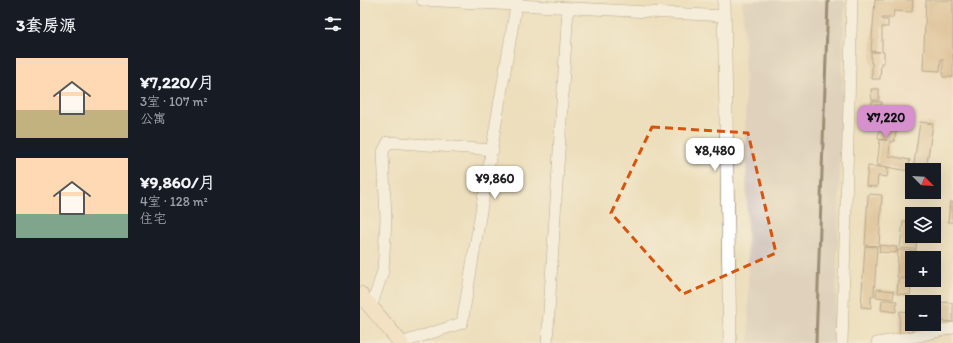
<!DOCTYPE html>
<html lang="zh">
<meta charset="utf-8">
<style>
:root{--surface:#171b24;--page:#20242c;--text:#f1f3f6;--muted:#9ea1a6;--accent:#d690ce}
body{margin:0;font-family:Itim,"LXGW WenKai TC",sans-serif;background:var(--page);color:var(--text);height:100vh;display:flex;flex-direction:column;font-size:15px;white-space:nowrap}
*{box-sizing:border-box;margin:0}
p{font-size:13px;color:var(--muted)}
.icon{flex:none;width:22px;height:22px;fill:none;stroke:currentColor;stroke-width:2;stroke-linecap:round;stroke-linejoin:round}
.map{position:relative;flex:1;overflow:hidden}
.details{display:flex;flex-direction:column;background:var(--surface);width:360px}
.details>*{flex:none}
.needle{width:26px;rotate:114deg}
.tools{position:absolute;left:545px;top:163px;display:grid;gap:8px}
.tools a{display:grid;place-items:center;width:36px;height:36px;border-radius:0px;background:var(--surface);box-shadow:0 4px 16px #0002;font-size:20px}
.price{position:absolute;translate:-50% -34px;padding:0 9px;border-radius:8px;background:#fff;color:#222;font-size:13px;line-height:26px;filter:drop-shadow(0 1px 2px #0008)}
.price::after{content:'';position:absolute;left:50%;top:24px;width:12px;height:9px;margin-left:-6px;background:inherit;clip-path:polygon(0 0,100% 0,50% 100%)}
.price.active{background:var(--accent);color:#111}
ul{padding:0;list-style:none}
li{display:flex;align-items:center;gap:12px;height:100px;padding:0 16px}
li span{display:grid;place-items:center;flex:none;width:112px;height:80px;border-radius:0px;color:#555}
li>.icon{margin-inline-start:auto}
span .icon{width:48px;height:48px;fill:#fffc;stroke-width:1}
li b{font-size:17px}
h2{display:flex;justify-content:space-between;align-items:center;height:48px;padding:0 16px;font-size:17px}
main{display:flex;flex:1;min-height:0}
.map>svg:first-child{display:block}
</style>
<main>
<section class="details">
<h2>3套房源<svg class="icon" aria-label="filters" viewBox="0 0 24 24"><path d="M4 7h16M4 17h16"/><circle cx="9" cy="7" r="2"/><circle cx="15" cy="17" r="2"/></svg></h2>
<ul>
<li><span style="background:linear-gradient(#ffd9b3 65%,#c2b280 0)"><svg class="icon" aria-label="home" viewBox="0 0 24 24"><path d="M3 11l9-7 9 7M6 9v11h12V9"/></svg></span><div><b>¥7,220/月</b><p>3室 · 107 m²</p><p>公寓</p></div></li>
<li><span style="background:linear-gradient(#ffd9b3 70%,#7fa58c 0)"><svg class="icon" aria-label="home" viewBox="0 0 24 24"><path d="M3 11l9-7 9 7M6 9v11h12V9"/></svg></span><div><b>¥9,860/月</b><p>4室 · 128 m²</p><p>住宅</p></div></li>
</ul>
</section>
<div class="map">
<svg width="593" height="343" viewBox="0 0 593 343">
<rect width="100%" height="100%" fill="#fbf7ec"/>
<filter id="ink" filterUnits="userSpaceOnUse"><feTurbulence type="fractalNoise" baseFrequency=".025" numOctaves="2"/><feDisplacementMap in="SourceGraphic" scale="8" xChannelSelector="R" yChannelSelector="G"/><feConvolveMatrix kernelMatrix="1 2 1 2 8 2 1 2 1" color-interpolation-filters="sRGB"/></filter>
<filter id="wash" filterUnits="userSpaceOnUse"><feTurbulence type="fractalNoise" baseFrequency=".012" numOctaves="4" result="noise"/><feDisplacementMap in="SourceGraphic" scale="16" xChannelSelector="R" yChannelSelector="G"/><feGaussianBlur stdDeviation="0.9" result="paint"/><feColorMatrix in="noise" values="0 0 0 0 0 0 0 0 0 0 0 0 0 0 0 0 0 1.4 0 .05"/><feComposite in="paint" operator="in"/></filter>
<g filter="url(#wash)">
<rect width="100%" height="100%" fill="#eddfbc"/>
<path fill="#f1d5bd" d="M507 0H593V134L507 124Z"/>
<path fill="#cec1ba" d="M382 0H485L475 343H389L384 39Z"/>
<g id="blocks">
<path fill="#cea271" d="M515 0H553L552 12 534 11 533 18H522V20H528V27H522V52H524V63H521L520 79H512V63H511V52H520L511 51Z
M566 0H593V77H583V59H581L580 71 563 70Z
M511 89H519V100H512Z
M512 101 522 102 521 117 534 119 533 126 537 127 534 142 530 141 529 156 550 160 548 171 517 165 520 140H527L518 139 520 124 509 123Z
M560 122 573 124 566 170H553Z
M508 166 528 168 527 177 518 176 517 187 506 186Z
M508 194 522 195 519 246 505 245Z
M590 202H593V222H588Z
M543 221 552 222V236H557L556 249 540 248Z
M520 245 537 247 536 253 519 252Z
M505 246 517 247 514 296H511V308L501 307Z
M538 250 557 251V258H552V278L537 277Z
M538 279 552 280 550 295 537 294Z
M517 289 534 291 533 299 516 297Z
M522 300 537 301 536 312 521 310Z
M581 302 593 303V322L579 321Z
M540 311 552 312V336L539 335Z"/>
</g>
</g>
<g filter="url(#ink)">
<use href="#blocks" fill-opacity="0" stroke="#796955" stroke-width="1"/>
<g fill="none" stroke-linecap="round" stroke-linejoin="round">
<defs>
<path id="minor" d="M62 0 365 16
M11 308 23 271 26 219 23 152 28 142 133 150
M41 343 102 323 157 0
M187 343 208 8
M482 343 492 0
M517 343 563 335 593 328"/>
<path id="tertiary" d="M364 0 370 343"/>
<path id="secondary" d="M0 294 41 343"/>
</defs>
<use href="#minor" stroke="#796955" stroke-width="12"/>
<use href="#tertiary" stroke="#796955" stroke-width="14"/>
<use href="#secondary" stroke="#796955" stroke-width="16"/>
<use href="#minor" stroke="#fff" stroke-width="11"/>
<use href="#tertiary" stroke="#fff" stroke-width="13"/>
<use href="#secondary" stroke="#fbe5cf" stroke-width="15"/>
<path stroke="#3b2a1e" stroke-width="3" d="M456 343 468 0"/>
</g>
</g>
<path d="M0 0H593V343H0ZM292 127 388 133 416 253 323 294 251 213Z" fill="#eddfbc" fill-opacity=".55" fill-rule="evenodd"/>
<path fill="none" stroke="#d7540e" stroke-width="3" stroke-dasharray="8 5" stroke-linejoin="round" d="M292 127 388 133 416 253 323 294 251 213Z"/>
</svg>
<div class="tools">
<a><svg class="needle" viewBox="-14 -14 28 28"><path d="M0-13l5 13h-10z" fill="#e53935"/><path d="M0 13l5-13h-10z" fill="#9ea1a6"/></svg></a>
<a><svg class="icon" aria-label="layers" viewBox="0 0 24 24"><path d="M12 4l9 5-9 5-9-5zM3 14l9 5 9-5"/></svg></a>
<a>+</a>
<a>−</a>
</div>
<b class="price active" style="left:526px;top:139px">¥7,220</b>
<b class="price" style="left:355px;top:172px">¥8,480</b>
<b class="price" style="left:135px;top:200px">¥9,860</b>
</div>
</main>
